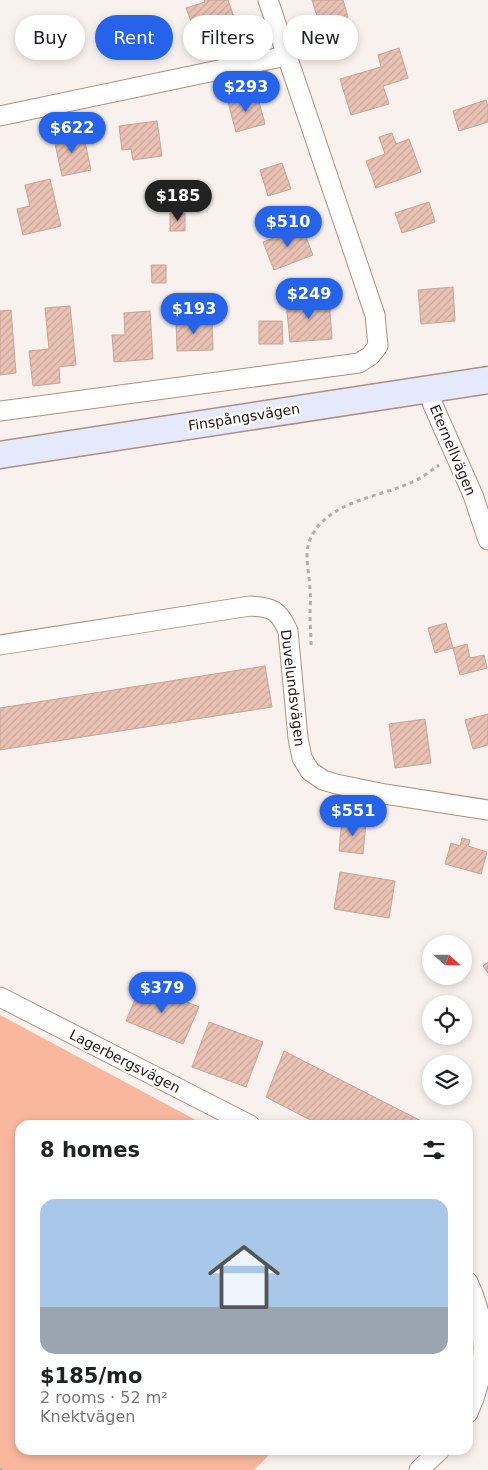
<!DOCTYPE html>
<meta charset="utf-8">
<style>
:root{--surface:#fff;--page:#f6f6f6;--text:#202124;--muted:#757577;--accent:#2563eb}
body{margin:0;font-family:"DejaVu Sans",sans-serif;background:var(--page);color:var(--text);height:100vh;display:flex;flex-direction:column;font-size:19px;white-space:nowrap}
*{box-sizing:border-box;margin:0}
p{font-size:16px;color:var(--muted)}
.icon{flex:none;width:28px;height:28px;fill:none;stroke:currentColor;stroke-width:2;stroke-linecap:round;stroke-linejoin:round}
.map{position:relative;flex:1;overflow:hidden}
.sheet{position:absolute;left:15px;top:1120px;width:458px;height:335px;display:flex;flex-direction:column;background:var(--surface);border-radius:15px;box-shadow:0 2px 8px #0003}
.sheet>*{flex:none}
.top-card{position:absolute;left:15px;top:15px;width:459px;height:45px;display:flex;gap:10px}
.needle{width:32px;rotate:111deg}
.buttons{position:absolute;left:422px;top:935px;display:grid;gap:10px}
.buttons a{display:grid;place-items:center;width:50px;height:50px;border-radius:50%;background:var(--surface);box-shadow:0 2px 8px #0003;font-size:25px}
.price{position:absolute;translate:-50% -42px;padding:0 11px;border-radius:18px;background:var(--accent);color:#fff;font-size:16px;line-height:32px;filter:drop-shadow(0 1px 2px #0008)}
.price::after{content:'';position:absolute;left:50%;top:30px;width:15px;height:11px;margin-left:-8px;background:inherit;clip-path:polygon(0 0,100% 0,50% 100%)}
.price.on{background:#222;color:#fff}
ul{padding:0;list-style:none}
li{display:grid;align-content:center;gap:10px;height:265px;padding:0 25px}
li span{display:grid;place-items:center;height:155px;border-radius:15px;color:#555}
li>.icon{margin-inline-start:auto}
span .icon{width:90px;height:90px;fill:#fffc;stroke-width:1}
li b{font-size:21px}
h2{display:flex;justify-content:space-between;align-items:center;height:60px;padding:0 25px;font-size:21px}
.tag{padding:0 18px;border-radius:22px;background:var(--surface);box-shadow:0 2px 8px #0003;font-size:18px;line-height:45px}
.tag.on{background:var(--accent);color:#fff}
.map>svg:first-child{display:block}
</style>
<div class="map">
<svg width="488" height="1470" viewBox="0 0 488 1470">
<defs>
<pattern id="building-hatch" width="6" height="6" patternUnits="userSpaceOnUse" patternTransform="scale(1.25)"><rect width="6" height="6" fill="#e9c2b4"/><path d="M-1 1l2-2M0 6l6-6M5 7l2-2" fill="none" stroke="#c8a69a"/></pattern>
</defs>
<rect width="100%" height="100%" fill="#f9f1ee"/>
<path fill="#f9b79d" d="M0 1015 205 1125H20V1450H274L254 1470H0Z"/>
<path fill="url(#building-hatch)" stroke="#c9a495" d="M204 0H228L240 34 201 48 186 8 205 2Z
M312 0H343L348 17 320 26Z
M399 48 408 78 383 86 389 104 351 115 340 79 381 67 378 55Z
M257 94 265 124 236 132 228 102Z
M486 100 488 106V122L459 131 453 111Z
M157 121 162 156 133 160 131 149 122 150 119 126Z
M83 133 91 170 62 176 54 139Z
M392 133 396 144 409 139 421 172 376 188 366 161 385 154 379 137Z
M282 163 291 189 268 196 260 170Z
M50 179 61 226 23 235 17 209 30 206 25 185Z
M429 202 435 222 402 233 395 213Z
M170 213H185V231H170Z
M302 227 313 255 274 270 263 242Z
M151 265H166V283H152Z
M453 287 455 321 421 324 418 290Z
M329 297 332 339 290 342 286 301Z
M70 306 76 365 59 367 60 383 33 386 29 351 49 349 45 308Z
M11 310 16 373 0 375V311Z
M150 311 153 359 114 362 112 335H125L124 313Z
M212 319 213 350 177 351 176 320Z
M259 321H282L283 344H259Z
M446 623 453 648 435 653 428 628Z
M467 644 470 658 484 655 487 668 460 675 453 648Z
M265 666 272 707 0 750V708Z
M488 714V745L473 749 465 720Z
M425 719 431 763 395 768 389 724Z
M342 819 366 822 363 854 339 851Z
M462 838 470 840 468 846 487 852 481 874 445 864 451 843 460 846Z
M340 872 395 881 389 918 334 909Z
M488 962V973L483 966Z
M142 983 199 1007 183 1044 126 1021Z
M209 1022 263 1042 246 1087 192 1067Z
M284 1051 429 1125H320L266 1097Z"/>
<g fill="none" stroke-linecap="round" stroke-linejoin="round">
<defs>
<path id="minor" d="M0 116 286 56
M428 389 433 405 473 495 488 540
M0 411 359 363 370 356 378 346 375 315 268 0
M0 645 250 606C272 607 279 610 288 631L298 738 302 758 310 771 323 780 336 784 385 794 488 810
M0 997 250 1125
M468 1282C488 1324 488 1370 468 1413
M419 1470 440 1450"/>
<path id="secondary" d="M0 455 488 380"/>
</defs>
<use href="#minor" stroke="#b28e80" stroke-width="21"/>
<use href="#secondary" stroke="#b28e80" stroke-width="29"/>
<path stroke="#b6aca8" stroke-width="3" stroke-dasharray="4 4" stroke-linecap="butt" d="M311 645C311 635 310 624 310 614 310 607 311 599 310 591 310 575 304 558 309 542 324 502 376 498 410 483 421 479 430 471 439 465
M0 1469 2 1470"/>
<use href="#minor" stroke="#fff" stroke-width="19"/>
<use href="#secondary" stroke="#e4eafc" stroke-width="26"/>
</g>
<g text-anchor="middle" stroke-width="4.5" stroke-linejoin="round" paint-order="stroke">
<g font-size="14" fill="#231610" stroke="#fff">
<text transform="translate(244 417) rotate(-9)" y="5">Finspångsvägen</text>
<text transform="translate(453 450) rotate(67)" y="5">Eternellvägen</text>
<text transform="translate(293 688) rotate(83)" y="5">Duvelundsvägen</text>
<text transform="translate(125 1061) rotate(27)" y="5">Lagerbergsvägen</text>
</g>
</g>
</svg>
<div class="buttons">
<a><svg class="needle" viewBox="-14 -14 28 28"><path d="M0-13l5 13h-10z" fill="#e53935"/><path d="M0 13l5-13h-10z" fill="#757577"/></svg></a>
<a><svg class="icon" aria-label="locate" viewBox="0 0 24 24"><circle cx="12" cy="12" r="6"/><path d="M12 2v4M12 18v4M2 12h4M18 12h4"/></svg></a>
<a><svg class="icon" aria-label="layers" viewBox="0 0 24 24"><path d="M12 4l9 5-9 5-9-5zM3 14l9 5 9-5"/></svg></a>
</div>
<b class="price" style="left:246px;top:113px">$293</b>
<b class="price" style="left:72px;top:154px">$622</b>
<b class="price on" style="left:178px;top:222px">$185</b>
<b class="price" style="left:288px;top:248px">$510</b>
<b class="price" style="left:309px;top:320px">$249</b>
<b class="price" style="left:194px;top:335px">$193</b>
<b class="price" style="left:353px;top:837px">$551</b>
<b class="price" style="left:162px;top:1014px">$379</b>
<div class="top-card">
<a class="tag">Buy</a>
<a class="tag on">Rent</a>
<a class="tag">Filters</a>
<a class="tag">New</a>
</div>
<section class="sheet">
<h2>8 homes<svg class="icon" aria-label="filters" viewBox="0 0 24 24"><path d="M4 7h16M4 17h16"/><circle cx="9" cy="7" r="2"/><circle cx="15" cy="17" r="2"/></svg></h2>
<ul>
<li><span style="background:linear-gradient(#a9c7e8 70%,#9aa5b1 0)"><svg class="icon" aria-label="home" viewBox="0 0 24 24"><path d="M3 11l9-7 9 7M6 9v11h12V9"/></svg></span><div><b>$185/mo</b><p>2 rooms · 52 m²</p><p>Knektvägen</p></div></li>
</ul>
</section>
</div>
